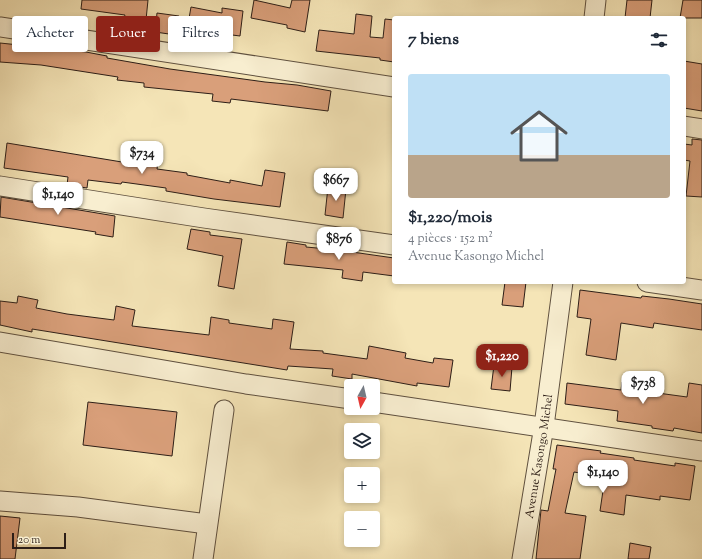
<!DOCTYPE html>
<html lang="fr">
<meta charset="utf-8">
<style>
:root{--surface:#fff;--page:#f6f6f7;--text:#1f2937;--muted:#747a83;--accent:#8f2418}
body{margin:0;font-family:"Sorts Mill Goudy",serif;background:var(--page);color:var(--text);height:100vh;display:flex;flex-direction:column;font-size:15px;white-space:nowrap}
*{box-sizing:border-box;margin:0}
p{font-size:13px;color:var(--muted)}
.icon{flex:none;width:22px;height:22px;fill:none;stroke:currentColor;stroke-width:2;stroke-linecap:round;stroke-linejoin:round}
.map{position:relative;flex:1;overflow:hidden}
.details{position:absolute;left:392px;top:16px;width:294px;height:268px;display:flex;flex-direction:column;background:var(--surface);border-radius:4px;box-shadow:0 2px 6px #0003}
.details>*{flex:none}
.top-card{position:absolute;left:12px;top:16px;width:320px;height:36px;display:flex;gap:8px}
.needle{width:26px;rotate:188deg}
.fabs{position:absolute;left:344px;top:379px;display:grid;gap:8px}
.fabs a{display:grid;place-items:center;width:36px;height:36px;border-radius:4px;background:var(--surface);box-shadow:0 2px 6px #0003;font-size:20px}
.scale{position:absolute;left:12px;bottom:10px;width:54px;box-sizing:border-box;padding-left:4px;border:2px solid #2d1e17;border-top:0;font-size:11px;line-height:14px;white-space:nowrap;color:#2d1e17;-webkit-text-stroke:3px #f8eed0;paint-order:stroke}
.price{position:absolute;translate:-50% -34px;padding:0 9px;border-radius:8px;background:#fff;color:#222;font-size:13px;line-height:26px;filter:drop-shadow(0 1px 2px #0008)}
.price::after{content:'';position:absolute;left:50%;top:24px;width:12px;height:9px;margin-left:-6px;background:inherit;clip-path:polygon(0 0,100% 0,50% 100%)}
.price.current{background:var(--accent);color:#fff}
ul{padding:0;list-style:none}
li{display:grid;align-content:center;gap:8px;height:212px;padding:0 16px}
li span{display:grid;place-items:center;height:124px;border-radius:4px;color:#555}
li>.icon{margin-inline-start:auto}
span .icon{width:72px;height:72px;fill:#fffc;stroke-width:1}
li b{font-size:17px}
h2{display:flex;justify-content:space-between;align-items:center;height:48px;padding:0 16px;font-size:17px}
.pill{padding:0 14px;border-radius:4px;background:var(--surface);box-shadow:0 2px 6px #0003;font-size:14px;line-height:36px}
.pill.current{background:var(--accent);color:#fff}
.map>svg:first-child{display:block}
</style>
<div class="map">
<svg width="702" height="559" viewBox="0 0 702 559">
<rect width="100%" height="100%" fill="#f5e5b7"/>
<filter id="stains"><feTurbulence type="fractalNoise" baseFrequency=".005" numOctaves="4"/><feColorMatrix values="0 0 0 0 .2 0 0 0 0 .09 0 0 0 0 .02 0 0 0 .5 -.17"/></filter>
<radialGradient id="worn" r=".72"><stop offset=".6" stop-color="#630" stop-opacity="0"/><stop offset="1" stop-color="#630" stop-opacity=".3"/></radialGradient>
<path fill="#d99f7a" stroke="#2d1e17" d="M82 0H148L146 20 124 18 125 15 81 9Z
M254 0 290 8 292 0H310L305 32 287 28V25L251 18Z
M627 0H652L650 18H625Z
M683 0H702V18H680Z
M191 7 222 13V8L243 11 240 36 209 32V34L187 30Z
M157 13 179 16 176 35 155 32Z
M356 14 372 16 370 37 383 38 385 19 394 20V62L380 60V58L316 51 319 30 354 34Z
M0 43 86 52 107 56V58L170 69 265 82 297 85 331 91 328 111 231 99 230 103 212 101 213 94 144 87V83L117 80 118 77 41 65 0 62Z
M684 61 702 64V111L684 108Z
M692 139 702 140V197L686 196 690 161 684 160V144L692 145Z
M7 143 134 164 137 145 160 148 157 169 187 173V175L230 183V180L262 186 265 170 285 173 280 207 214 199 166 191V188L122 182 121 184 88 180 87 188 67 185 68 177 4 168Z
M328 187 346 189 343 218 325 215Z
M1 197 115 216 113 237 95 234 96 232 0 217Z
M191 229 210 232V235L242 239 234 289 218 286 223 256 187 249Z
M287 242 306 245V247L338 250 394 258V276L363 272 362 281 342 278 343 270 284 264Z
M505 282H526L523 307 502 305Z
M580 290 641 298 642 296 669 299 702 304V330L654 323 653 328 621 323 616 360 586 355 591 319 577 317Z
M18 296 38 300 36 308 67 314 114 320 116 306 135 310 132 326 209 335 211 317 229 320V323L272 329 273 319 294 322 290 349 323 351V353L367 359 369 346 406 353 405 358 433 363 434 358 453 360 449 387 417 383V386L352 374V379L332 376 333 369 288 366 287 370 32 329V332L0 325V301L17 303Z
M494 365 512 367 510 391 491 389Z
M622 382 644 385 643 391 687 397 689 383 702 385V433L674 428 673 431 652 428V426L617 421 618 411 565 404 567 383 621 390Z
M88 402 177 412 172 456 83 445Z
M557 445 601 451 600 453 634 458V460L675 466V463L695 466 690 500 660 496V500L626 495 624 515 600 511 605 477 574 472 565 513 586 516 580 559H536L541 510 548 511 556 469H553Z
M0 516 20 518 15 559H0Z
M630 543 651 547 649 559H628Z"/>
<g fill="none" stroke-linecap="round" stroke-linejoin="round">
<defs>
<g id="street">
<path d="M594 18 596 0"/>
<path d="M0 27 394 87"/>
<path d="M684 126 702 129"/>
<path d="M0 186 204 218 394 245"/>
<path d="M647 282 702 290"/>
<path d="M0 342 246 384 351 399"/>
<path d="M373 402 702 451"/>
<path d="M0 501 78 507 207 524"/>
<path d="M203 559 224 410"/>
<path id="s1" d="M522 559 544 426 563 282"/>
</g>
</defs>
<use href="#street" stroke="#5f503f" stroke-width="21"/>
<use href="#street" stroke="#f8eed0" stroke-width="19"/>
</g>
<g text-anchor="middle" stroke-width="4" stroke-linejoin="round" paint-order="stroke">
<g font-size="12" fill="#2d1e17" stroke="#f8eed0">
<text dy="4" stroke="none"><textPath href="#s1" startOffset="104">Avenue Kasongo Michel</textPath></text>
</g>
</g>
<rect width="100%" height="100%" filter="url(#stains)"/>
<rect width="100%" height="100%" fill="url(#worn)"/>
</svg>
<div class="fabs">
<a><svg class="needle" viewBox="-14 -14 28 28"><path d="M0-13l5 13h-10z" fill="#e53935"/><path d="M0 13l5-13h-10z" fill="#747a83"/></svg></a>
<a><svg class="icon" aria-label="layers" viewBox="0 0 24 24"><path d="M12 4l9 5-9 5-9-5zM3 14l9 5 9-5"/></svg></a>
<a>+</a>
<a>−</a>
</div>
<div class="scale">20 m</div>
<b class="price" style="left:142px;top:175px">$734</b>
<b class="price" style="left:336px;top:202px">$667</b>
<b class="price" style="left:58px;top:216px">$1,140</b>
<b class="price" style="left:339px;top:261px">$876</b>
<b class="price current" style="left:502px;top:378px">$1,220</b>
<b class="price" style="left:643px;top:405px">$738</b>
<b class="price" style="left:603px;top:494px">$1,140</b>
<div class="top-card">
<a class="pill">Acheter</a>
<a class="pill current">Louer</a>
<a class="pill">Filtres</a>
</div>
<section class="details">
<h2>7 biens<svg class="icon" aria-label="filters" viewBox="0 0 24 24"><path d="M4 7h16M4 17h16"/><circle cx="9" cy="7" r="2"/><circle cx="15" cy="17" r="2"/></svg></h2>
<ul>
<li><span style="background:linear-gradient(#bfe0f5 65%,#b9a48a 0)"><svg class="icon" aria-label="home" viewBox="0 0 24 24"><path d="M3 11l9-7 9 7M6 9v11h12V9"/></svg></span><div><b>$1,220/mois</b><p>4 pièces · 152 m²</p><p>Avenue Kasongo Michel</p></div></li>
</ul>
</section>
</div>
